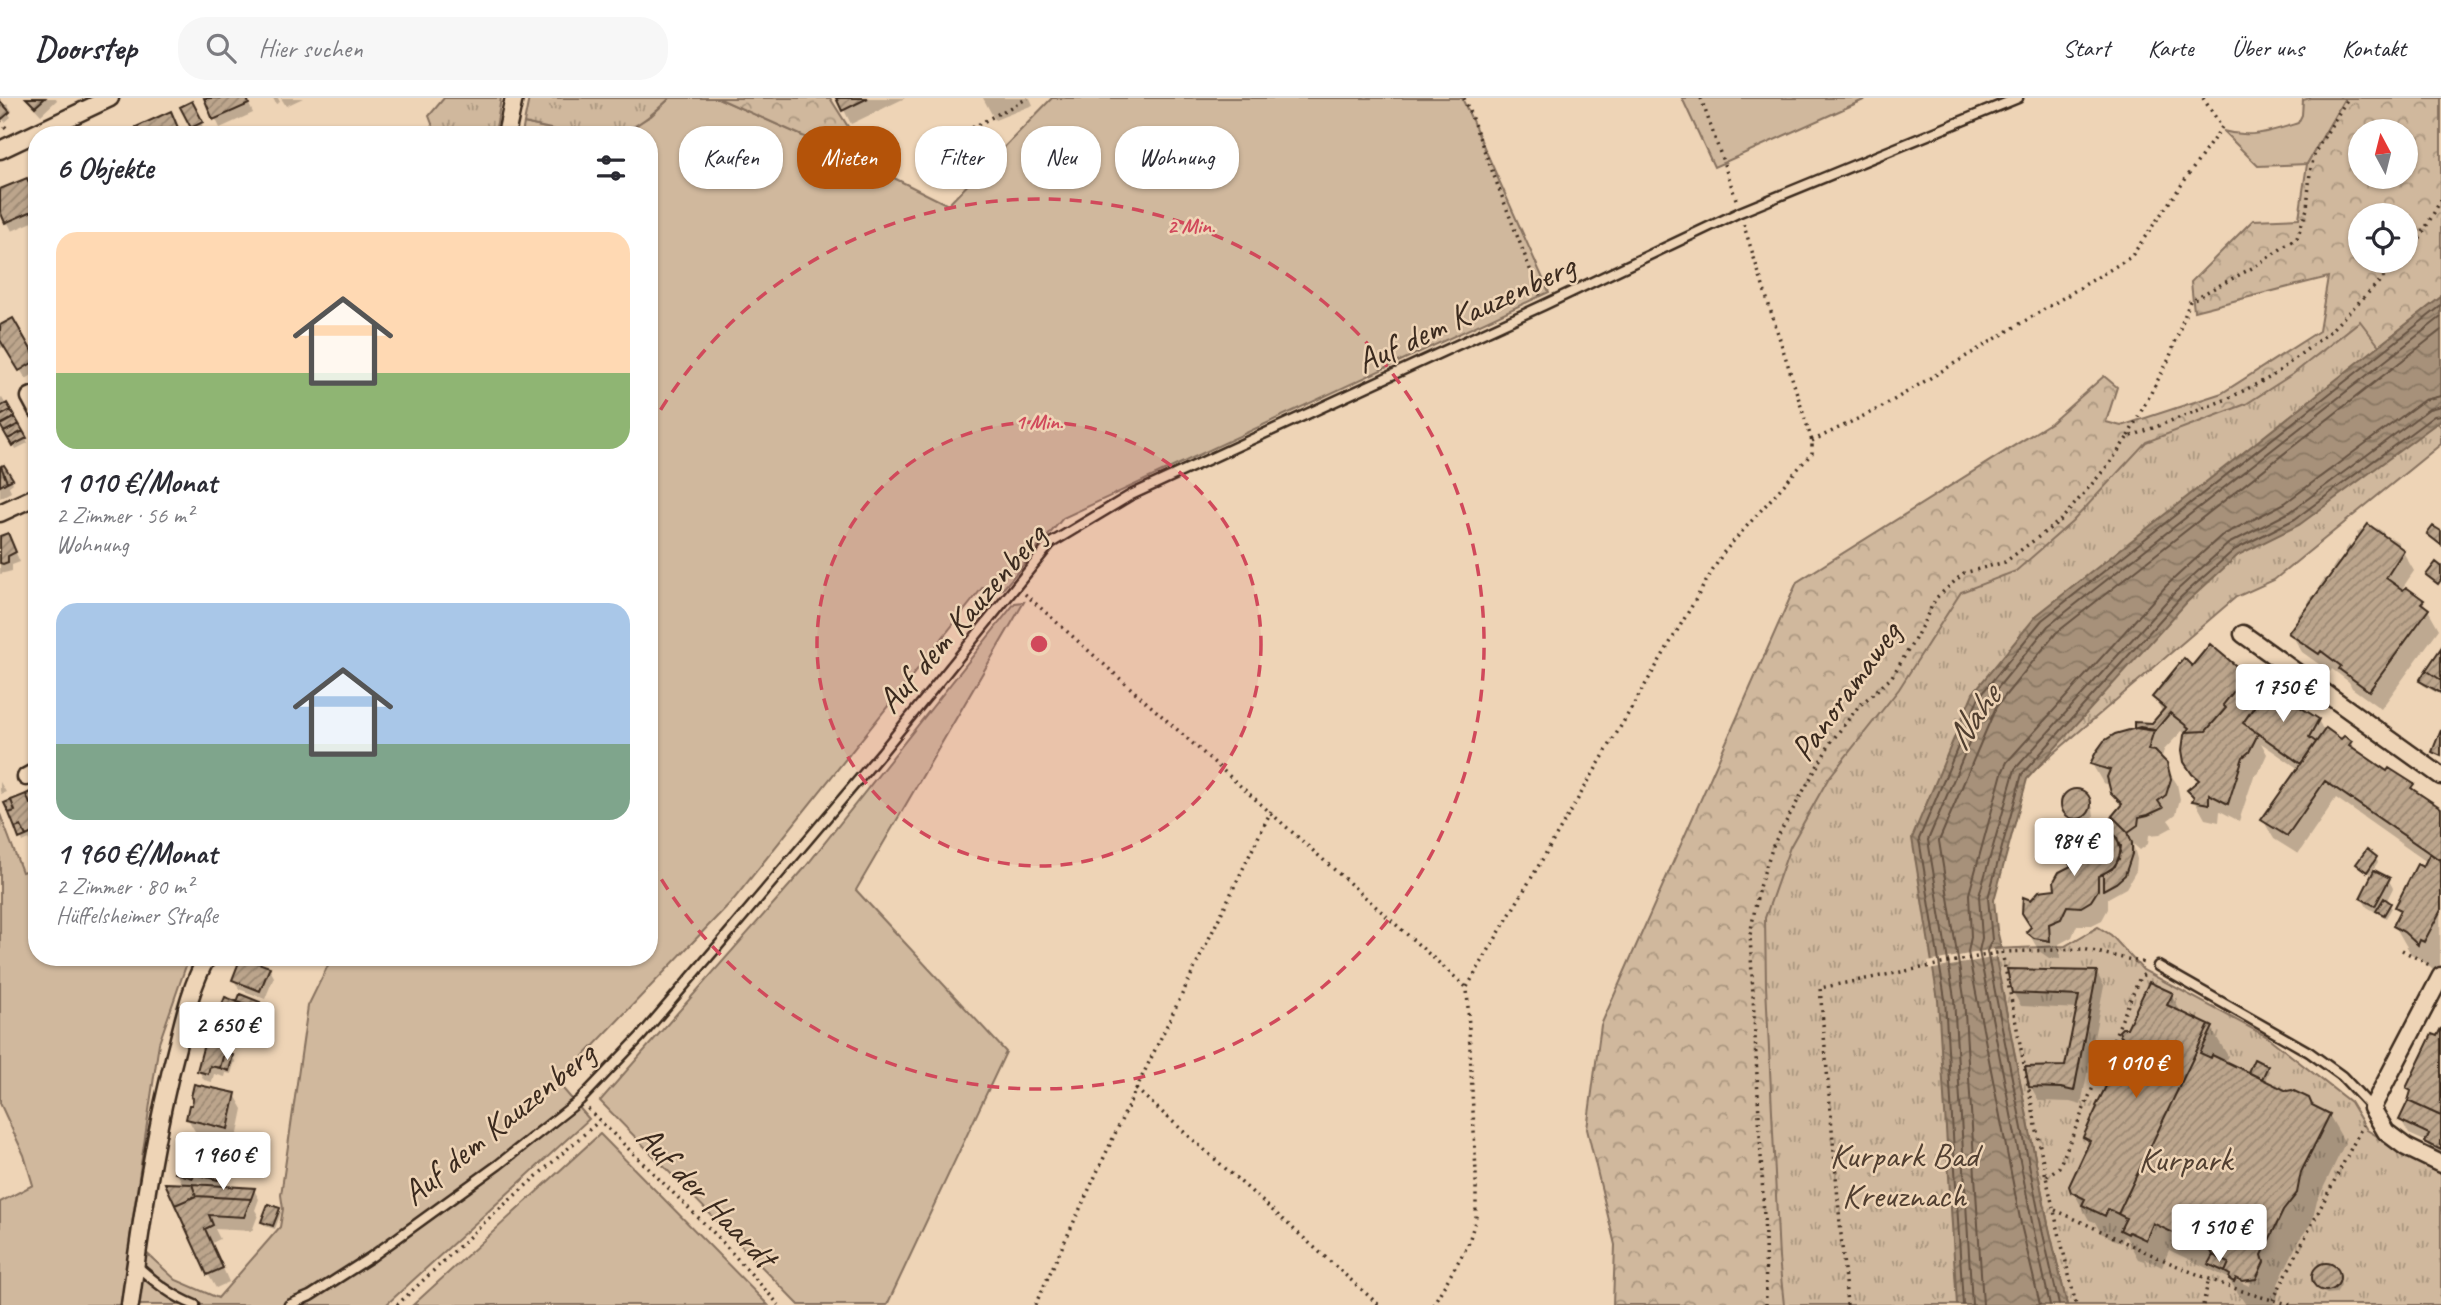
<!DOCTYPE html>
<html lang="de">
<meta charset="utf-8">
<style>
:root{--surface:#fff;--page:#f7f7f7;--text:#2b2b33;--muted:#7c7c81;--line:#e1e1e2;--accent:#b45309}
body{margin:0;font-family:Caveat,sans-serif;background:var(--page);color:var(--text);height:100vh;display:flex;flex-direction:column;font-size:26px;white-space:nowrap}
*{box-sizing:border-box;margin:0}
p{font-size:23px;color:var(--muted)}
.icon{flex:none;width:38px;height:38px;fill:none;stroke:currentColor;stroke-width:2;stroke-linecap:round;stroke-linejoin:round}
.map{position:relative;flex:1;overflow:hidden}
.side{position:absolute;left:28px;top:28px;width:630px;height:840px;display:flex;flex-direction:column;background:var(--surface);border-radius:28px;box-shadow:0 2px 5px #0004}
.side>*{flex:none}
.top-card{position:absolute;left:679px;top:28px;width:665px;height:63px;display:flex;gap:14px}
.needle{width:46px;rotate:353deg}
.buttons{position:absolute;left:2348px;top:21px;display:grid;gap:14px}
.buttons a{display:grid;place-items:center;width:70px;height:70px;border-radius:50%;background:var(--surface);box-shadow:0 2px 5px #0004;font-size:35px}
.price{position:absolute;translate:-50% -60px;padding:0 16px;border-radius:7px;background:#fff;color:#222;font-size:23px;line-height:46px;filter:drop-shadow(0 2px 4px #0008)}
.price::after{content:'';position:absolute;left:50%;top:42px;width:21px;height:16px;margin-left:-10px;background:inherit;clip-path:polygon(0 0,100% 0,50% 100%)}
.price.current{background:var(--accent);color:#fff}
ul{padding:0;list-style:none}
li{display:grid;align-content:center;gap:14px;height:371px;padding:0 28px}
li span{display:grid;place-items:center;height:217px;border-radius:21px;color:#555}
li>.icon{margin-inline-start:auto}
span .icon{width:126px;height:126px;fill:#fffc;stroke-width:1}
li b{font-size:30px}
h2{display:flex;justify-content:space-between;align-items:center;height:84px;padding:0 28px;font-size:30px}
.pill{padding:0 24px;border-radius:28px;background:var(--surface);box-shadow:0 2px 5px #0004;font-size:24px;line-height:63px}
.pill.current{background:var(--accent);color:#fff}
header{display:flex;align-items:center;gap:42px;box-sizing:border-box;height:98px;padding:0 35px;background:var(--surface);border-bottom:2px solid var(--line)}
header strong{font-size:33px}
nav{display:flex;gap:38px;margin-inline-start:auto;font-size:24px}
.search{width:490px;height:63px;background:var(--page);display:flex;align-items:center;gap:18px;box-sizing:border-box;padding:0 24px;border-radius:28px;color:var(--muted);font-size:26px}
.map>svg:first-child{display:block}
</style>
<header>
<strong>Doorstep</strong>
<div class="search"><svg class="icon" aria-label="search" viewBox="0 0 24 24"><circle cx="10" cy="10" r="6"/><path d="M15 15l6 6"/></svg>Hier suchen</div>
<nav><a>Start</a><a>Karte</a><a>Über uns</a><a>Kontakt</a></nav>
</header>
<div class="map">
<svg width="2441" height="1207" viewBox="0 0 2441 1207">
<defs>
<pattern id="forest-crowns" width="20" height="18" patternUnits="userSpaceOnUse" patternTransform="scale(1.75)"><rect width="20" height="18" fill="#d0b89d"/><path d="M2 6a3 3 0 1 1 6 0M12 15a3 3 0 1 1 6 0" fill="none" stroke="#aa967f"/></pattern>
<pattern id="park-tufts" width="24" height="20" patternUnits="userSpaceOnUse" patternTransform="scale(1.75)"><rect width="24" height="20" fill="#d0b89d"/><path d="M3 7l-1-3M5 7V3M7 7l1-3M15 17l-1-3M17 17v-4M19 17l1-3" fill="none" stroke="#aa967f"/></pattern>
<pattern id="water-waves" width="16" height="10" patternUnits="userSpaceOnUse" patternTransform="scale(1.75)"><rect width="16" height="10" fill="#a7917a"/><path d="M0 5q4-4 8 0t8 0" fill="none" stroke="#897763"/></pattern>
<pattern id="building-hatch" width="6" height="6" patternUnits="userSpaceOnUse" patternTransform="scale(1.75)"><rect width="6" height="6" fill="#bca58c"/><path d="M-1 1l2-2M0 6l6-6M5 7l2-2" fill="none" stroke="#9a8772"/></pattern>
</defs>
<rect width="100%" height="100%" fill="#eed4b6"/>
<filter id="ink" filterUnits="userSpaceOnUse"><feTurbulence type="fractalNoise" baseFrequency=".0143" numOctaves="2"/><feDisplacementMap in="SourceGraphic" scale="14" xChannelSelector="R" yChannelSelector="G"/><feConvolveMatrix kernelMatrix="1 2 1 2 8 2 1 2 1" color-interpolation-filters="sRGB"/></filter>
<g filter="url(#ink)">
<path fill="#d0b89d" stroke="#86715e" stroke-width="2" d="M670 0H718L874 70 948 107 1052 0H1462L1549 194 1063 420 1003 491 983 489 734 801 558 985 589 1021 386 1207H0V1104L33 1087 24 1057 0 1005V716L22 774 37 769V859H189L159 945 130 1140 176 1182 218 1200 280 1129 283 1111 281 1097 308 908 332 859H649V37H615L651 18Z
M1682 0H1868L1714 69Z
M2310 0H2345L2307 66 2258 68 2223 33C2250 41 2272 33 2298 25L2302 17 2303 2Z
M524 25 575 37H522Z
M1024 504 856 792 1006 954 887 1207H799L600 1003 803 772 1015 505Z
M600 1036 768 1207H413Z"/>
<path fill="url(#forest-crowns)" stroke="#86715e" stroke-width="2" fill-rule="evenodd" d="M718 0H830L874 70Z
M2345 0H2441V199L2037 517 1829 1207H1613L1615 1147 1587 1031 1601 927 1797 484 2052 324 2104 278 2117 289 2106 324 2121 328 2222 295 2319 233 2328 179 2194 213 2191 184 2253 122 2299 120 2307 66ZM2361 33H2406V79H2361ZM2361 117H2406V163H2361Z"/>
<path fill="url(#park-tufts)" stroke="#86715e" stroke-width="2" d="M444 0H501L495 37H440L434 31 429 18Z
M529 0H670C655 14 636 31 616 36 592 43 548 30 524 25Z
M2360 223 2441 329V346L2274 482 2236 499 2025 680 1990 789 1994 851 2065 848 2098 829 2111 837 2143 872 2266 938 2350 1004 2367 1032 2439 1075 2441 1077V1207H2067L2048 1126 2001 886 2037 1087 2065 1207H1784L1779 1160 1766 888 1765 820 1790 749 1828 681 1899 591 1961 494 2016 473 2072 424 2146 344 2246 306 2293 276Z"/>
<path fill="url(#water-waves)" stroke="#7c6855" stroke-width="2" d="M2441 199V322L2299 427 2238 457 2187 504 2027 681 1994 802 1997 832 2001 849 1994 851 2048 1126 2067 1207H1957L1938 902 1912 740 1973 595 2037 517Z"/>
<path fill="#eed4b6" d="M1994 851 1996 859 1929 872 1928 864Z"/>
<path fill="#0003" fill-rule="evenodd" d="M25 0H56L57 2 41 17Z
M206 0H246L253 15 220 30Z
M273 0H278L280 4 276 6Z
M281 0H303L286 8Z
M838 0H905L851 26Z
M983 0H1030L1033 7 995 22Z
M191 5 203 29 194 33 182 10Z
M0 6 3 9 7 6 12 13 9 16 11 19 5 24 0 18Z
M0 93 37 104V122L12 133 0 109Z
M12 222 37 266V274L26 281 5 247 0 251V229Z
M2 300 28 345 16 351 0 323V301Z
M4 369 13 385 9 388 11 394 0 400V371Z
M2376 429 2383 434 2384 440 2393 446 2390 439 2398 444 2399 450 2403 454 2414 473 2397 498 2423 503 2439 531 2381 611 2352 590 2349 584 2332 571 2330 574 2302 554 2291 535 2299 523 2297 519 2302 512 2305 514 2310 508 2308 504 2313 497 2316 499 2322 491 2320 487 2325 480 2328 483 2334 475 2332 471 2337 463 2340 466 2346 458 2344 454 2349 447 2352 450 2360 440 2357 435 2361 431 2364 434 2379 436Z
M0 440 12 446 20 464 12 467V473L0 476Z
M2441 555V597L2423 587 2421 583Z
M2192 570 2247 579 2284 598 2287 603 2318 622 2325 635 2342 644H2351L2357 654 2388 676 2412 688 2417 696 2441 712 2440 871 2436 869 2434 873 2422 862 2411 856 2395 828 2401 816 2397 809 2427 764 2336 700 2298 756 2274 741 2263 722 2299 671 2261 645 2267 656 2259 674 2254 678 2239 723 2220 713 2219 724 2205 721 2189 692 2198 685 2195 681 2204 689 2187 637 2182 633 2164 652 2161 662 2177 686 2180 701 2176 716 2168 722 2173 729 2160 736 2149 737 2148 746 2140 752 2133 746 2137 761 2136 773 2126 790 2108 800V811L2102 822 2092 827H2077L2072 839 2059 846 2060 861 2049 860 2039 853 2028 834 2032 831V804L2057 793 2073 769 2081 730 2071 723 2063 704 2070 695 2079 694 2087 700 2093 710 2094 718 2088 728 2093 727 2110 733 2121 709 2111 687 2103 685 2092 666 2153 627 2163 615 2154 599Z
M0 684 6 694 1 696 0 693Z
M37 689V744L32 746 29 741 23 744 7 706 34 694 33 690Z
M2376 760 2378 764 2370 776 2358 766Z
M2388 781 2393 790 2386 804 2392 810 2386 820 2367 809 2362 800Z
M269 870 274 879 265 901 239 891 234 882Z
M2096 874 2104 888 2081 1007 2070 1004 2039 1003 2031 989 2067 970 2078 911 2021 908 2013 894Z
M2171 897 2182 916 2211 930 2228 958 2224 965 2249 977 2255 964 2267 969 2269 973 2264 984 2329 1017 2345 1045 2317 1103 2312 1124 2299 1142 2278 1186 2279 1194 2273 1207H2246L2228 1180 2169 1152 2162 1169 2145 1161 2144 1163 2138 1161 2126 1139 2124 1138 2121 1145 2101 1135 2095 1124 2089 1122 2073 1093 2090 1048 2085 1039 2128 949 2122 938ZM2236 1178 2251 1185 2249 1188 2236 1182Z
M241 898 265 908 268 912 265 917 253 912 258 921 251 939 224 928 219 919 241 907Z
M2441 934V1061L2435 1058 2427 1044 2409 1036 2401 1022 2412 997 2408 990Z
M229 935 231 939 229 947 224 946 235 963 231 976 226 975 225 979 214 976 212 984 204 982 199 973 211 945 208 939Z
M235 997 243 1011 236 1045 196 1035 188 1021 193 1009Z
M225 1051 230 1060 223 1090 254 1092 259 1101 255 1112 258 1117 252 1133 215 1131 220 1141 212 1145 229 1184 216 1190 208 1176 184 1088 177 1075ZM198 1084 211 1087 197 1089Z
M279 1111 281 1115 275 1131 265 1128 263 1124Z
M2329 1167 2337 1173 2341 1187 2336 1195 2327 1196 2319 1192 2315 1177 2320 1169Z"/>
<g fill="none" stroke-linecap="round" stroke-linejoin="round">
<path stroke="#665343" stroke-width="2" d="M1963 1207 1945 901 1919 741 1979 599 2042 522 2441 208
M1972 1207 1954 900 1928 742 1987 603 2048 528 2441 219
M1983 1207 1964 899 1939 743 1996 609 2056 535 2441 232
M2040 1207 2022 1131 1968 854 1971 839 1969 796 2002 675 2007 664 2167 487 2221 438 2285 405 2424 302 2441 298
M2050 1207 2033 1129 1979 853 1982 840 1979 798 2015 671 2175 494 2228 446 2290 414 2429 311 2441 308
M2059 1207 2041 1127 1987 853 1992 842 1988 800 2022 676 2181 499 2234 452 2295 421 2434 318 2441 317"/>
</g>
<path fill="url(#building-hatch)" stroke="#3b2a1e" stroke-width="2" d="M26 0H45L35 9Z
M204 0H247L249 6 213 22Z
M836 0H868L842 13Z
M0 3 10 14 2 21 0 19Z
M192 3 203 24 191 30 180 9Z
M171 13 181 37H140L136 29Z
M27 80 37 103V111L5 125 0 113V91Z
M13 220 37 262 19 273 0 242V227Z
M7 305 11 312 0 318V309Z
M11 312 15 319 0 327V318Z
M15 319 19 326 4 334 0 327Z
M19 326 23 333 8 341 4 334Z
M23 333 27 340 12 348 8 341Z
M4 367 13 381 7 384 1 368Z
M1 368 7 384 0 388V369Z
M2368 426 2404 452 2386 480 2403 492 2406 489 2424 502 2421 505 2429 511 2369 593 2339 571 2341 568 2321 553 2319 556 2288 535Z
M2433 428 2441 433V447L2427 436Z
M8 435 16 454 8 458V464L3 466 0 465V438Z
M2436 464 2441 468V482L2438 486 2426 477Z
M2210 546 2247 577 2223 607 2226 610 2206 633 2186 634 2189 630 2170 615 2155 633 2134 630V624L2152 625 2165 610 2152 599 2184 560 2192 568Z
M2441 550V582L2426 572Z
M2426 572 2441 582V595L2419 583Z
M2249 574 2268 588 2243 625 2258 636 2249 654 2243 659 2228 706 2209 696V706L2192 703 2194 699 2187 692 2199 682 2192 676 2184 664 2182 652 2184 637 2186 634 2206 633 2226 610 2223 607Z
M2270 586 2285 597 2284 599 2319 621 2309 639 2316 644 2301 666 2243 625Z
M2140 629 2154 632 2148 652 2155 653 2167 665 2171 681 2166 697 2158 703 2163 710 2148 717 2139 719 2138 727 2128 734 2112 718 2122 706 2111 695 2107 679 2110 672 2090 666 2096 654 2104 643 2115 636Z
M2326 630 2341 641 2344 638 2352 643 2349 647 2387 673 2389 670 2414 686 2411 690 2441 710V763L2325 683 2287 738 2261 722Z
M2441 631V658L2432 654Z
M2061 706a15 15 0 1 1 30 0a15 15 0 1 1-30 0Z
M32 693 36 704 30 706 26 696Z
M26 696 30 706 37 705V733L26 738 21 728 15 730 9 715 15 713 11 702Z
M11 702 15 713 9 715 4 705Z
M2112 718 2128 734 2132 745V756L2125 777 2116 785 2103 792V776L2115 768 2121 754 2117 739 2106 729Z
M2085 726H2097L2113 734 2121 748 2119 761 2112 771 2098 778V792L2091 803 2081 809 2067 808 2061 821 2049 826 2050 843 2034 840 2026 834 2031 829 2022 815 2023 799 2031 802 2039 793 2055 791 2054 783 2059 774 2071 768 2066 757 2067 742 2073 733Z
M21 728 26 738 19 741 15 730Z
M2367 751 2377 759 2367 774 2356 766Z
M2430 755 2441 763V812L2424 844 2420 842 2418 847 2404 834 2393 828 2401 812 2395 809 2417 766 2423 769Z
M2374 772 2390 780 2375 808 2360 800Z
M2384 800 2391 805 2384 817 2376 813Z
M241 859 270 869 260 893 232 882Z
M2007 871 2097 873 2074 993 2061 990 2029 989 2025 969 2065 968 2079 898 2012 895Z
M2149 884 2173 895 2167 907 2209 927 2118 1116 2108 1111 2105 1118 2082 1107 2085 1101 2071 1094 2069 1088 2090 1043 2083 1039 2097 1009 2096 1008 2130 941 2121 939 2119 933 2122 930H2127Z
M240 896 260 904 257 912 237 904Z
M225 899 254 910 246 931 217 919Z
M2209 927 2213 929 2200 955 2211 960 2212 957 2287 993 2292 992 2309 1000 2312 1007 2330 1016 2301 1074 2297 1095 2283 1113 2262 1157 2264 1164 2256 1181 2242 1183 2236 1180 2234 1184 2229 1181 2230 1177 2225 1174 2229 1165 2213 1157 2211 1153 2153 1125 2146 1142 2129 1134 2128 1136 2120 1132 2126 1120 2118 1116Z
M209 928 230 933 227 944 206 939Z
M2441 930V1018L2408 1003 2411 993 2406 990 2432 936 2437 938Z
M205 942 226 947 220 970 210 968 208 976 197 973Z
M224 955 233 957 229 973 220 970Z
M2254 961 2268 968 2262 981 2248 974Z
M194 986 236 995 228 1031 186 1021 189 1007H192L193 1000 191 999Z
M2408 1003 2441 1018V1052L2425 1044 2429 1036 2399 1022Z
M184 1040 226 1050 218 1082 194 1076 193 1080 175 1075Z
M165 1085 192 1086 196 1098 175 1107Z
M192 1086 255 1090 251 1101 196 1098Z
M196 1098 251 1101 244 1119 209 1117 213 1127 205 1131 223 1170 207 1177 175 1107Z
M268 1106 280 1110 273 1128 261 1124Z
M2213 1157 2229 1165 2225 1174 2208 1166Z
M2312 1179a14 14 0 1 1 28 0a14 14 0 1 1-28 0Z"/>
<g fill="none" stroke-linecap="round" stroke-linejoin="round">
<defs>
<path id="service" d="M2158 868 2309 954 2342 978 2372 1010
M137 1168C155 1184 172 1198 195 1207
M289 1207 310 1198 371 1159 498 1067 580 1002 641 938 717 849 882 654 1051 445 1131 397 1544 207 1740 114 2018 0"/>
<path id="minor" d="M506 37 514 0
M0 52 110 0
M37 296 30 299 37 312
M0 415 37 398
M2243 536 2441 678
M26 679 37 673
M2441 878 2372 1010 2386 1034 2406 1049 2441 1066
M130 1207C142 1119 155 1031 178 945 185 916 192 886 207 859"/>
</defs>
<use href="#service" stroke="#3b2a1e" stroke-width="13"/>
<use href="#minor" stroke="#3b2a1e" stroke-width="21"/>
<path stroke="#3b2a1e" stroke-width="3.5" stroke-dasharray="2 5" stroke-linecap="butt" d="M1464 0 1540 197
M1701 0 1737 104
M0 23 8 32
M966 33 1028 0
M2406 156 2417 145 2441 102
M2128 338 2169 261 2190 203 2254 169 2297 140 2307 111 2310 74 2315 54 2348 0
M1812 343 1882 309 2131 159 2222 29 2203 0
M1025 496 1466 889
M2402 852 2431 868
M2002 854 2046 1079 2076 1207
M1136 991 1379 1207
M588 1011 716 1137 779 1207
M2047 1078 2059 1069 2140 879 2147 875
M2055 1112C2132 1146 2210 1189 2293 1207
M2273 1202 2363 1027
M397 1207 486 1123 599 1023
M1035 1207 1136 991 1271 713
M1433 1207 1468 1147 1476 1120V1075L1467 889 1723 455 1812 355V343L1743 125
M1766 1207 1765 1139 1750 837 1759 789 1774 745 1831 644 1858 609 1891 580 1914 543 1936 500 1964 475 2005 464 2061 422 2110 365 2127 340 2227 301 2271 279 2327 236 2400 163
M1847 1207 1820 890 2002 854 2083 851 2145 865
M2203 1207 2209 1180"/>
<use href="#service" stroke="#eed4b6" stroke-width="8"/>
<use href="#minor" stroke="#eed4b6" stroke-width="16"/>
</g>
</g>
<circle cx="1039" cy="546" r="222" fill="#d1495b" fill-opacity=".12"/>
<g fill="none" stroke="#d1495b" stroke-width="3.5" stroke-dasharray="12 9">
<circle cx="1039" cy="546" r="222"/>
<path d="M650 330A445 445 0 1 1 650 762"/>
</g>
<g text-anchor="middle" stroke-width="5" stroke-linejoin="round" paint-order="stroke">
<g font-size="35" fill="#3b2a1e" stroke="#eed4b6">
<text transform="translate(1465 215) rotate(-25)" y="12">Auf dem Kauzenberg</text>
<text transform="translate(961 520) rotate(-49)" y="12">Auf dem Kauzenberg</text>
<text transform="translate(1845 593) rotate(-54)" y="12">Panoramaweg</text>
<text transform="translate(498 1025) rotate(-39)" y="12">Auf dem Kauzenberg</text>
<text transform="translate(707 1098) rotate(46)" y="12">Auf der Haardt</text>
</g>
<g font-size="35" fill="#513f31" stroke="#eed4b6">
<text x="1904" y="1069">Kurpark Bad<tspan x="1904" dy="40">Kreuznach</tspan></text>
<text x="2185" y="1073">Kurpark</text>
</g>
<g font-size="37" font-style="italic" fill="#513f30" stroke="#eed4b6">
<text transform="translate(1972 619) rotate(-55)" y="13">Nahe</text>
</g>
</g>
<circle cx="1039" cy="546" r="10" fill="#d1495b" stroke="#eed4b6" stroke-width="3.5"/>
<g font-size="21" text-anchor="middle" font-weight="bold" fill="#d1495b" stroke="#eed4b6" stroke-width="5" stroke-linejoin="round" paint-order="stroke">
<text x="1191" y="135">2 Min.</text>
<text x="1039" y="331">1 Min.</text>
</g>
</svg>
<div class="buttons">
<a><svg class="needle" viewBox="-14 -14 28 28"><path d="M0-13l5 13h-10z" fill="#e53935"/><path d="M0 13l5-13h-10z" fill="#7c7c81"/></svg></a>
<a><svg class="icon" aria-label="locate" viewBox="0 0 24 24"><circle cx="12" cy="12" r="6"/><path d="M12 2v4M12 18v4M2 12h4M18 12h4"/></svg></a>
</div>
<b class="price" style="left:2283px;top:626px">1 750 €</b>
<b class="price" style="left:2074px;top:780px">984 €</b>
<b class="price" style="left:227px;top:964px">2 650 €</b>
<b class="price current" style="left:2136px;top:1002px">1 010 €</b>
<b class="price" style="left:223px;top:1094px">1 960 €</b>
<b class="price" style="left:2219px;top:1166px">1 510 €</b>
<div class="top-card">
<a class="pill">Kaufen</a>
<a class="pill current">Mieten</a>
<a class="pill">Filter</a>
<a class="pill">Neu</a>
<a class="pill">Wohnung</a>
</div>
<section class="side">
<h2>6 Objekte<svg class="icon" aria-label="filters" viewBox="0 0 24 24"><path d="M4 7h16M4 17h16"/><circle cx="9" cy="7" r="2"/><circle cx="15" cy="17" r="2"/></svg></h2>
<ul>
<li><span style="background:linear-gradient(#ffd9b3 65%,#8fb573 0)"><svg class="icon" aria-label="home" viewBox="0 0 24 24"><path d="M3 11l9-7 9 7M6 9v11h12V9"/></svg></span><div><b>1 010 €/Monat</b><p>2 Zimmer · 56 m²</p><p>Wohnung</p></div></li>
<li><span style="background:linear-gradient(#a9c7e8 65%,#7fa58c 0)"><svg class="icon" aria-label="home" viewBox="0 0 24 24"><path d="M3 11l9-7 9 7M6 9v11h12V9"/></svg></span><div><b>1 960 €/Monat</b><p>2 Zimmer · 80 m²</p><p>Hüffelsheimer Straße</p></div></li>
</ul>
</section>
</div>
